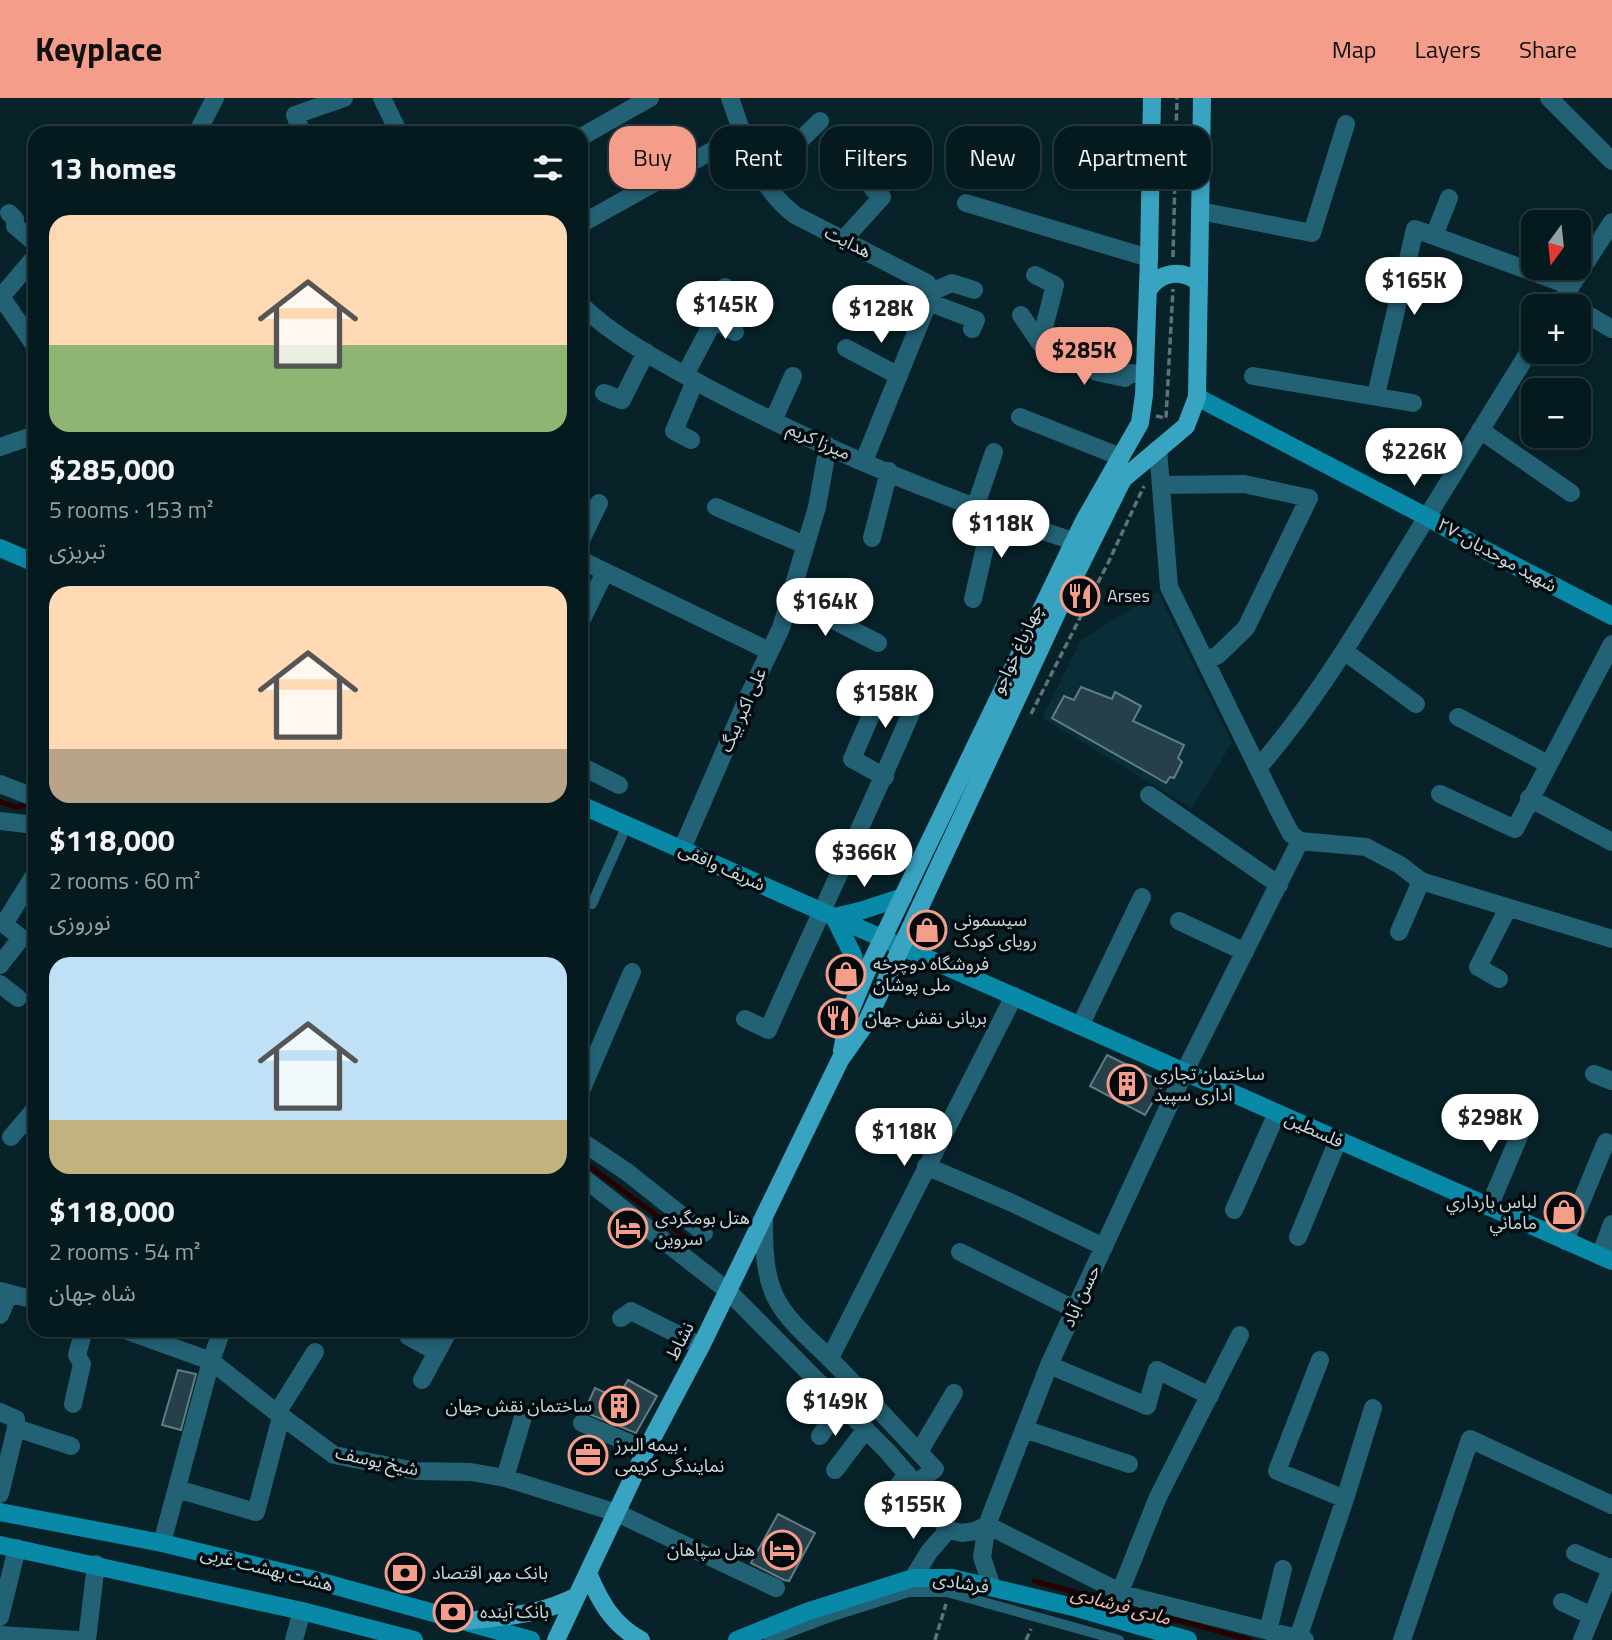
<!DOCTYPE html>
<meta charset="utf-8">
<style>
:root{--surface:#051a1f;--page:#13272c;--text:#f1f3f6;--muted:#97a1a4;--line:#26383d;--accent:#f49d8b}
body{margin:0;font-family:"Titillium Web","Noto Sans Arabic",sans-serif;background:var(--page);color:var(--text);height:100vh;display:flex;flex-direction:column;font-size:26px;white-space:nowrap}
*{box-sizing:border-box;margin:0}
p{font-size:23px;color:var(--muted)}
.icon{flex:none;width:38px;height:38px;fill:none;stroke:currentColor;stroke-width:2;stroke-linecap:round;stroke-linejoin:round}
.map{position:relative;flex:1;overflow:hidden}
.panel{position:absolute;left:28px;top:28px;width:560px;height:1211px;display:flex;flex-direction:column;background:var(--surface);border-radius:21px;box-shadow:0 4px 10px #0003,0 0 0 2px var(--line)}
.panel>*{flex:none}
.hud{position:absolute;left:609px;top:28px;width:665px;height:63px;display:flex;gap:14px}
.needle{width:46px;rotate:195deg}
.controls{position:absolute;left:1521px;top:112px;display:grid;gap:14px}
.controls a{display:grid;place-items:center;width:70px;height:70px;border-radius:14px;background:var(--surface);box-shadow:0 4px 10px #0003,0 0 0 2px var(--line);font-size:35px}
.price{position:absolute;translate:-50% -60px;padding:0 16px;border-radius:24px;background:#fff;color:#222;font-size:23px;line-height:46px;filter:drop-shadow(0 2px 4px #0008)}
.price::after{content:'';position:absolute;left:50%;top:42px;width:21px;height:16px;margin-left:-10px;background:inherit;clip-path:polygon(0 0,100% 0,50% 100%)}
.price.current{background:var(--accent);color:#111}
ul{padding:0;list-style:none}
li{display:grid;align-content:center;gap:14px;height:371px;padding:0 21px}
li span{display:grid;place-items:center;height:217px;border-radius:21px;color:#555}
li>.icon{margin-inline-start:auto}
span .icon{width:126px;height:126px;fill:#fffc;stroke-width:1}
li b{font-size:30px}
h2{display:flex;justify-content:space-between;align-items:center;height:84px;padding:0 21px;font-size:30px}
.tag{padding:0 24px;border-radius:21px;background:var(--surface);box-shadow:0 4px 10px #0003,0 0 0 2px var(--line);font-size:24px;line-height:63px}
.tag.current{background:var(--accent);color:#111}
header{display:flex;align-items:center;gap:42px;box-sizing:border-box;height:98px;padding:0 35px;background:var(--accent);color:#111}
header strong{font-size:33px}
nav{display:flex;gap:38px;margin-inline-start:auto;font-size:24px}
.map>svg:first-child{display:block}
</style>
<header>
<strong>Keyplace</strong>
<nav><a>Map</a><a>Layers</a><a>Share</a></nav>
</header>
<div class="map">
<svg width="1612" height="1542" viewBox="0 0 1612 1542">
<rect width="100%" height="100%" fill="#072229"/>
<path fill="#092e38" d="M1158 494 1232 645 1192 710 1042 620 1081 542Z"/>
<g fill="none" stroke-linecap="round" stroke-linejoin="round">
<path stroke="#270000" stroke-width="5" d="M0 704 16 709 35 705
M581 1062 687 1140
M1034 1483 1250 1542"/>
</g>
<path fill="#264049" stroke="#607c85" stroke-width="2" d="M1081 589 1112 601 1115 594 1141 608 1133 623 1184 647 1178 660 1182 664 1174 680 1170 679 1166 685 1052 620 1064 598 1074 602Z
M1107 957 1164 985 1145 1017 1090 988Z
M178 1272 196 1276 181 1332 162 1327Z
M628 1282 657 1298 636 1335 584 1314 595 1290 617 1300Z
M778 1416 815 1435 789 1483 784 1482 751 1465Z"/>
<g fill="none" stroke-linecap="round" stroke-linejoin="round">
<path stroke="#5d7279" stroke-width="3.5" stroke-dasharray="7 3.5" stroke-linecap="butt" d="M1173 159 1177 0
M1156 318 1166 320 1173 191
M1031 616 1109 463 1144 388
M935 1542 946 1506
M1026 1542 1031 1531"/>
<path stroke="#236275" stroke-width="10" d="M592 806 627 727
M769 1542 830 1519 909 1494H947L1119 1542"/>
<path stroke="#236275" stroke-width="18" d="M382 0 399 35
M730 0C745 42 757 89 795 117L927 185 931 194 926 210 864 363
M197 35 215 0
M302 35 295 17 344 0
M581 39 650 0
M762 79 820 23
M966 105 1149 160
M1200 113 1312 135 1346 26
M9 115 15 121V128L35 145
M581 126 742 36
M1434 138 1449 100
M843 142 882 99 873 91
M931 194 952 185 974 192
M0 197 35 248
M1 199 35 159
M928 204 976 222 972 231
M581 207C615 240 665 266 706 289 823 351 949 403 1076 444
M1578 211 1612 231
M1021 217 1040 245 1055 187 1035 177
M714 222 735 234
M1040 245 1097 274 1125 280 1131 275 1145 277
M846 250 899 278
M685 277 714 222 708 217 725 189
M1253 278 1413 305
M604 295 622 302 646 254
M1376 297 1415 131 1571 188
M1020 319 1121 359
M773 323 793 278
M1480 332 1571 395
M691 342 674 333 695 283
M0 349 35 337
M1161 387 1244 386 1309 400 1246 530 1218 557 1205 563
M976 407 994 354
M716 409 805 447
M872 440 889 373
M581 442 599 405
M581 462 769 553
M790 500 878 545
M973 501 993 414
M581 523 605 474
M1344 553 1416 606
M1458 619 1548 666
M581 668 619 687
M1258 670C1324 594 1374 504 1427 419
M885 679 852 661 885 585
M0 686 28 697H35
M1440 696 1515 731 1612 546
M1149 697 1279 787
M1529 700 1612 744
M0 723 35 727
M1300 743 1366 749 1400 767 1421 783 1612 841
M682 751 748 599 781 530 817 409 828 348
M1179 823 1245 854
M1399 834 1421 783
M0 867 21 840 4 826 35 776
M1499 881 1478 869 1508 810
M0 886 18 900
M745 921 768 932C819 817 874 704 922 589
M1080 928 1142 799
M1594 976 1612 983
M581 993 632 874
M11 1039 35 1011
M581 1043 627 1074 704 1135
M926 1068 1010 1104 1104 1149
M581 1078 728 1193 887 1353 907 1376 948 1432 962 1435 975 1433 987 1427
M1489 1109 1528 1017
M1234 1112 1277 1015
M764 1121C764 1145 764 1169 772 1191 782 1220 810 1240 830 1261 866 1297 899 1334 935 1371L915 1386
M1298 1139 1338 1042
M1565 1143 1606 1044
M960 1154 1074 1211
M1600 1158 1612 1126
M0 1193 35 1202
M0 1217 9 1196
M621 1220 631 1213 701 1248
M125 1232 211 1263 277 1315 334 1357 416 1373 471 1374 505 1380 617 1415 776 1490
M408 1238 437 1254
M830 1260 1014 898
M1320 1262 1277 1373 1345 1401
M1049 1267 1147 1308 1157 1272 1210 1298
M422 1282 449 1232
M73 1306 82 1266 77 1257 84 1232
M0 1314 16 1321V1330L71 1348
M277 1315 315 1254
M582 1325 646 1352
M1024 1331 1129 1366
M820 1338 842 1306
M919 1354 954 1295
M835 1372 866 1331
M505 1380 523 1319
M177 1391 256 1414 281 1319
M894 1393 907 1376
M0 1396 16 1330
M987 1427 1126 1497 1305 1542
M162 1445 211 1263 222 1232
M1575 1455 1612 1471
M913 1480 929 1454 948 1432
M992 1489 982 1459 987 1427 1049 1267 1186 971 1300 743 1291 736 1280 715 1169 489 1158 351
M1120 1494 1158 1399 1240 1237
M1562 1504 1592 1518
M0 1519 17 1450
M1268 1533 1283 1471
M0 1537 77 1542
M1298 1540 1345 1401 1373 1310
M87 1542 96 1466
M294 1542 302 1513
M1402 1542 1470 1341 1612 1407
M1582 1542 1612 1469"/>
<path stroke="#236275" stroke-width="18" d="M1549 0 1612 63
M1558 208 1612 124
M1427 419 1533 247"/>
<path stroke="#0789a7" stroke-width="18" d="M1197 299 1427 419 1483 451 1612 518
M0 450 35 465
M581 707 1612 1163
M859 891 853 857 834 819 860 813 903 799
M0 1414 162 1445 311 1481 531 1542
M0 1447 302 1513 414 1542
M737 1542 806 1514 913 1480H952L1077 1510 1188 1542"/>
<path stroke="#38a4c2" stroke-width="18" d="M1148 192C1160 174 1182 170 1199 185
M842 953 849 916 866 875 1084 423 1140 325 1144 297 1149 160 1152 0
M588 1475C600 1504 613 1527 641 1542
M468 1523C506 1518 540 1517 575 1499
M556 1542 646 1352 701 1248 840 962 866 925 1061 506 1123 381 1186 328 1197 299 1202 0"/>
</g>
<defs>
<symbol id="restaurant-ring" viewBox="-11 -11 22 22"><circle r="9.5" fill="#020a0d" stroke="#f49d8b" stroke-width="1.5"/><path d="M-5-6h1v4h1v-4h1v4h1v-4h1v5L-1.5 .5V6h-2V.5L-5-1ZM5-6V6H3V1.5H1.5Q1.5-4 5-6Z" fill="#f49d8b"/></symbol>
<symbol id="shop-ring" viewBox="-11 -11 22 22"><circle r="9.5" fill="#020a0d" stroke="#f49d8b" stroke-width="1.5"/><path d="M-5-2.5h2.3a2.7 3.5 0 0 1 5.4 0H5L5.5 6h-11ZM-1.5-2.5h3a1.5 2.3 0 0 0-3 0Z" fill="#f49d8b"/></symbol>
<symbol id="building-ring" viewBox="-11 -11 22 22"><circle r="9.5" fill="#020a0d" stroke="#f49d8b" stroke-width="1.5"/><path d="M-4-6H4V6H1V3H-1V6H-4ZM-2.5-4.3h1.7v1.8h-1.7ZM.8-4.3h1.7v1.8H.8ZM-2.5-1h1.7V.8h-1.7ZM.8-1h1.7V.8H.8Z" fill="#f49d8b"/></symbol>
<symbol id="hotel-ring" viewBox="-11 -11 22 22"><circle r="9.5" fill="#020a0d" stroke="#f49d8b" stroke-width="1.5"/><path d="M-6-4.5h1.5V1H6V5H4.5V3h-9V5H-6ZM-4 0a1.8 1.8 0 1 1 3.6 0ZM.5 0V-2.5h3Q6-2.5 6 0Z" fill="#f49d8b"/></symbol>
<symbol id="office-ring" viewBox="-11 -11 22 22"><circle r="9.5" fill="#020a0d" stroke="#f49d8b" stroke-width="1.5"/><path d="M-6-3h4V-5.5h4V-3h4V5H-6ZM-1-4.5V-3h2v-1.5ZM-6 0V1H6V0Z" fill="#f49d8b"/></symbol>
<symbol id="bank-ring" viewBox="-11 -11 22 22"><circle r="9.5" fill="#020a0d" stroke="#f49d8b" stroke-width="1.5"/><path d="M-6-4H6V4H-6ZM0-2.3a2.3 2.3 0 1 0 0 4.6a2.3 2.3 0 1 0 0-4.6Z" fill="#f49d8b"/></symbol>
</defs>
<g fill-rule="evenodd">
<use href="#restaurant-ring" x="1058" y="476" width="44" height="44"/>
<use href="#shop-ring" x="905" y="810" width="44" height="44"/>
<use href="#shop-ring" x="824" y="854" width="44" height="44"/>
<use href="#restaurant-ring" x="816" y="898" width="44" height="44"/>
<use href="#building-ring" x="1105" y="964" width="44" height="44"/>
<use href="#shop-ring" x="1542" y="1092" width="44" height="44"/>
<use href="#hotel-ring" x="606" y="1108" width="44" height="44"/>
<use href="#building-ring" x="597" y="1286" width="44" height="44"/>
<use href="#office-ring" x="566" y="1335" width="44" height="44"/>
<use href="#hotel-ring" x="760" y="1430" width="44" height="44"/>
<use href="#bank-ring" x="383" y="1453" width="44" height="44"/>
<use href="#bank-ring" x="431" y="1492" width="44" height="44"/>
</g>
<g text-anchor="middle" stroke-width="7" stroke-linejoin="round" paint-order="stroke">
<g font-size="18" fill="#c9d8dd" stroke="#020a0d">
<text transform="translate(848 144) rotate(27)" y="6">هدایت</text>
<text transform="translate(819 343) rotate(24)" y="6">میرزا کریم</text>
<text transform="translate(1497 457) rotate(29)" y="6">۲۷-شهید موحدیان</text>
<text transform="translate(1017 551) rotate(-65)" y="6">چهارباغ خواجو</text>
<text transform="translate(743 612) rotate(-66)" y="6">علی اکبر بیگ</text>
<text transform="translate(722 769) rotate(24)" y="6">شریف واقفی</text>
<text transform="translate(1314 1032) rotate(24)" y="6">فلسطین</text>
<text transform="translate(1081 1198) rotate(-65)" y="6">حسن آباد</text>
<text transform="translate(680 1243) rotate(-63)" y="6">نشاط</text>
<text transform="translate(377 1363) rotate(12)" y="6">شیخ یوسف</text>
<text transform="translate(267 1471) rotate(14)" y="6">هشت بهشت غربی</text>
<text transform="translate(961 1485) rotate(9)" y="6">فرشادی</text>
</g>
<g font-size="18" fill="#c9d8dd" stroke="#020a0d" text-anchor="start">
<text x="1107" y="504">Arses</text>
<text x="954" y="828">سیسمونی<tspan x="954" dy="21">رویای کودک</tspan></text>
<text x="873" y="872">فروشگاه دوچرخه<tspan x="873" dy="21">ملی پوشان</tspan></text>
<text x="865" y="926">بریانی نقش جهان</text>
<text x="1154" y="982">ساختمان تجاری<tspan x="1154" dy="21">اداری سپید</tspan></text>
<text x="1537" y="1110" text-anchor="end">لباس بارداري<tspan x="1537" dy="21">ماماني</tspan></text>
<text x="655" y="1126">هتل بومگردی<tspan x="655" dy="21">سروین</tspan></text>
<text x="592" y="1314" text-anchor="end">ساختمان نقش جهان</text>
<text x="615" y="1353">بیمه البرز ،<tspan x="615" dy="21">نمایندگی کریمی</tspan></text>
<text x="755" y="1458" text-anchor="end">هتل سپاهان</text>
<text x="432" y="1481">بانک مهر اقتصاد</text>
<text x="480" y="1520">بانک آینده</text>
</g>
<g font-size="19" font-style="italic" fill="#f3b5a8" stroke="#020a0d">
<text transform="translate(1121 1507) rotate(15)" y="7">مادی فرشادی</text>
</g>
</g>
</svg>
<div class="controls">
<a><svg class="needle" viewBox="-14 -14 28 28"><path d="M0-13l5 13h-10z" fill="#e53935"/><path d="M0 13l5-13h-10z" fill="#97a1a4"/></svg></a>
<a>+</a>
<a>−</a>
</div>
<b class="price" style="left:1414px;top:219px">$165K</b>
<b class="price" style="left:725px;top:243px">$145K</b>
<b class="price" style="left:881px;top:247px">$128K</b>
<b class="price current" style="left:1084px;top:289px">$285K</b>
<b class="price" style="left:1414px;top:390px">$226K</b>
<b class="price" style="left:1001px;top:462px">$118K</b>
<b class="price" style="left:825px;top:540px">$164K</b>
<b class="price" style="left:885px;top:632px">$158K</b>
<b class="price" style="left:864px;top:791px">$366K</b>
<b class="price" style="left:1490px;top:1056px">$298K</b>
<b class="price" style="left:904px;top:1070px">$118K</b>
<b class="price" style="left:835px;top:1340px">$149K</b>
<b class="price" style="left:913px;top:1443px">$155K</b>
<div class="hud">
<a class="tag current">Buy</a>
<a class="tag">Rent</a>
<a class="tag">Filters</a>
<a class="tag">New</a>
<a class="tag">Apartment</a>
</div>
<section class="panel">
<h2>13 homes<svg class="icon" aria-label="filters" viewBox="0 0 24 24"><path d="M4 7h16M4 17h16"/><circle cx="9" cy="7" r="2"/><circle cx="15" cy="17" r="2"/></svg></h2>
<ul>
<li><span style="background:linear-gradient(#ffd9b3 60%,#8fb573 0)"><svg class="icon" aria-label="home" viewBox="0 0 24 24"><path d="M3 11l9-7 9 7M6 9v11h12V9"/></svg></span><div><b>$285,000</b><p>5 rooms · 153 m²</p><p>تبریزی</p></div></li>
<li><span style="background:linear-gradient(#ffd9b3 75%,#b9a48a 0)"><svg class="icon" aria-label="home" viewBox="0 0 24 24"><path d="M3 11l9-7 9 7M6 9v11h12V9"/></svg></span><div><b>$118,000</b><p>2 rooms · 60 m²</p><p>نوروزی</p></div></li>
<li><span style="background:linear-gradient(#bfe0f5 75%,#c2b280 0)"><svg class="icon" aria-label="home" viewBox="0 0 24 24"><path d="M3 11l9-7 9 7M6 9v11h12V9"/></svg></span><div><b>$118,000</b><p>2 rooms · 54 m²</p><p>شاه جهان</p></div></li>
</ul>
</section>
</div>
